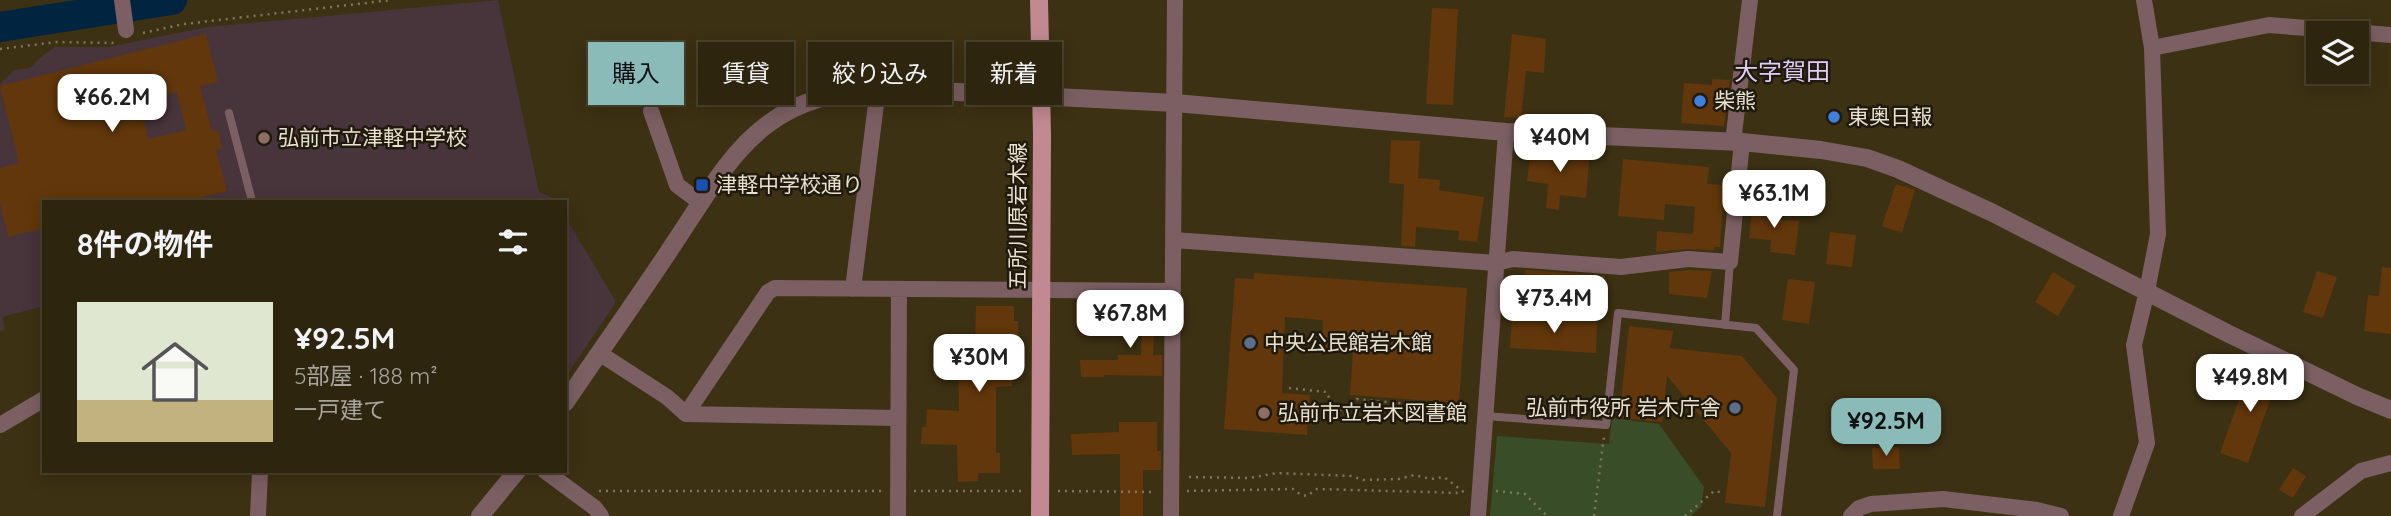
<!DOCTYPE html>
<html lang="ja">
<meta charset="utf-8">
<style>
:root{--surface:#2e250e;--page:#362d17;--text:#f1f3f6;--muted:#a7a59e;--line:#49422e;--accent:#8bbbb9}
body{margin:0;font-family:Quicksand,"Noto Sans JP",sans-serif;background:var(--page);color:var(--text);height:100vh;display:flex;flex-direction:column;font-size:26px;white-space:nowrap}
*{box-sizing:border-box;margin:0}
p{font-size:23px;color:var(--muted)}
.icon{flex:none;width:38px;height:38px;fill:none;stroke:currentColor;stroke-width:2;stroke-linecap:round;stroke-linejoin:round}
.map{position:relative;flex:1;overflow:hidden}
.panel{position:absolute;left:42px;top:200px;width:525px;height:273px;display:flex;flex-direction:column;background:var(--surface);border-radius:0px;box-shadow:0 4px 18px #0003,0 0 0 2px var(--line)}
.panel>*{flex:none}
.banner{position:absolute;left:588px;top:42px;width:665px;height:63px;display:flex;gap:14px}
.fabs{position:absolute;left:2306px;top:21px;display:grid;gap:14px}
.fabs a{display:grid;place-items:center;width:63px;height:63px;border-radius:0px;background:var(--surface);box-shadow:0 4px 18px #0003,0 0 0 2px var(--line);font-size:35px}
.price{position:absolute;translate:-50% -60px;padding:0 16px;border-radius:14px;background:#fff;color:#222;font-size:23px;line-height:46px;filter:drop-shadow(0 2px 4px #0008)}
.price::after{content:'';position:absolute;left:50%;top:42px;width:21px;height:16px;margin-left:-10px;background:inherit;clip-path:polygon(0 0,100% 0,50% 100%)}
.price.on{background:var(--accent);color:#111}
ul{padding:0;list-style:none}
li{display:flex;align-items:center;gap:21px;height:175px;padding:0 35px}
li+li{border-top:2px solid var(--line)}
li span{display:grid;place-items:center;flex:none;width:196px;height:140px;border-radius:0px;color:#555}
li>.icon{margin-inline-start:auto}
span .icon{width:84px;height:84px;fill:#fffc;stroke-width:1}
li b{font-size:30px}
h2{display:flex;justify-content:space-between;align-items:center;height:84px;padding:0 35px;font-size:30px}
.chip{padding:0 24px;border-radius:0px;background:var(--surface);box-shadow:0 4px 18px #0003,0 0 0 2px var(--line);font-size:24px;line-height:63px}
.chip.on{background:var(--accent);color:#111}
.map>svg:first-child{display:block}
</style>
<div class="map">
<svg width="2391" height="516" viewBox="0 0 2391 516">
<rect width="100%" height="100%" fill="#3d3113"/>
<path fill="#48343b" d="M498 0 539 192 553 198 556 201H44V306L2 317 5 330 0 331V84L14 70 30 68 41 57 55 47H109L207 27Z
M565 216 616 302 565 378Z"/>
<path fill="#384d28" d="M1612 418 1659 424 1704 487 1701 507 1691 516H1490L1497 436 1609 444Z"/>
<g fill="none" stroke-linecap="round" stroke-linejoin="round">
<path stroke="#012541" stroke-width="30" d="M0 27 172 0"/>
</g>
<path fill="#62370b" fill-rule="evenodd" d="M1432 8 1458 9 1453 105 1426 104Z
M206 34 218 82 200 86 212 131 218 130 222 148 216 150 227 191 186 201H44V228L8 237 0 203V168L19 163 0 86ZM177 92 186 130 148 139 139 101Z
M1512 34 1546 39 1544 73 1526 71 1521 118 1504 117Z
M1712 79 1730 80 1724 126 1681 123 1684 83 1712 85Z
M1391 140 1420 141 1418 178 1440 180 1439 190 1484 197 1477 242 1458 240 1459 231 1416 227 1415 247 1401 246 1404 184 1389 183Z
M1531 148 1590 153 1586 198 1560 195 1559 210 1546 208 1548 184 1527 181Z
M1623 159 1709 167 1707 184 1724 185 1720 247H1714V250L1687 249 1656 252 1657 231 1693 234 1695 207 1665 204 1664 220 1618 216Z
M1896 184 1915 190 1902 233 1882 226Z
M1753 203 1773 205 1772 219 1799 221 1795 255 1770 252 1771 240 1749 238Z
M1830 232 1856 235 1852 267 1826 264Z
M2382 267 2391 268V334L2364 331 2368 295 2379 296Z
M1525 270 1605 276 1604 296 1524 291Z
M1688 270 1712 271 1707 298 1669 294V272Z
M2317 271 2337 277 2323 318 2303 312Z
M2053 272 2076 286 2058 316 2035 302Z
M1254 273 1467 288 1459 403 1350 395 1353 351 1321 349 1323 320 1285 317 1282 393 1310 395 1307 435 1224 429 1235 278 1254 279Z
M1788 279 1815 282 1809 324 1782 320Z
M976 306H1014V321H1018L1019 369H1012V386L996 387V453H1000V473H978V481L958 482 957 445 921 444 922 427H926L927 409 959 411 958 349H975Z
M1121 307 1155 308 1153 355H1162V376L1104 375V377H1081L1080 360H1118V355H1141L1142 327 1120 326Z
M1512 317 1597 322 1596 353 1510 348Z
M1629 326 1673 331 1670 348 1742 356 1777 398 1765 507 1725 503 1731 453 1667 376 1662 422 1619 418Z
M2251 366 2281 376 2274 398 2271 397 2248 463 2220 453Z
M1119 422H1157V451H1161V470H1143V516H1120V454L1072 455 1071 434 1119 432Z
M1899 447 1900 469H1873L1872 448Z
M2293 468 2306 476 2293 498 2279 490Z"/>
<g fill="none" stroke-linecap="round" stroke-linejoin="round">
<path stroke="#80765c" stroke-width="2.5" stroke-dasharray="2 5" stroke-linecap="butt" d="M143 33 184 24 392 0
M0 49 56 42 112 43 116 41
M1289 388 1327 392 1333 409 1356 411 1357 399 1468 410
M1189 477 1249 478 1277 473 1351 476 1364 480 1399 479 1414 475 1431 479 1444 477 1465 493
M599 491H883
M914 491H1023
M1058 491 1156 492
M1187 491 1293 489 1301 495 1307 496 1317 489 1462 493
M1496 491 1525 494 1547 516
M1594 516 1604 436
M1685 516 1714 491 1724 493"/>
<path stroke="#7b5f63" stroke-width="8" d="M229 113 252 201
M1725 325 1730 262
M1485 416 1606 425 1618 313 1756 328 1794 370 1777 516"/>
<path stroke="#7b5f63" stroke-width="16" d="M122 0 126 30
M2152 48 2269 25 2391 35
M651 111 677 185 701 203
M1733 142 1750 0
M1174 240 1496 263 1513 259 1621 267 1688 259 1730 262 1742 142
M853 289 878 88
M599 353 667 397 686 414 898 418
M686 414 768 292 775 288 1173 291
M0 425 44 399
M545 471 595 508 601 516
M258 516 260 471
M898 516 899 289
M1171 516 1175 0
M1478 516 1506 132
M1851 516 1859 508 1871 504 1943 499 2037 510 2061 516
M2121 516 2147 443 2134 345 2147 291 2158 234 2152 48 2144 0
M2302 516 2361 471 2391 463"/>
<path stroke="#7b5f63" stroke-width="18" d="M565 403C601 350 638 298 673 245 701 204 728 153 768 124 801 99 838 92 878 88L1175 103 1506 132 1742 142 1821 150 1867 158 1898 169 1993 213 2227 333 2357 396 2391 410
M480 516 517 471"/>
<path stroke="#c28992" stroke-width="18" d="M1039 0 1042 135 1040 516"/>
</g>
<g fill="#3f7fe0" stroke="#1f1a0d" stroke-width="2.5">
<circle cx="1700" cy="101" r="7"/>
<circle cx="1834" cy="117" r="7"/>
</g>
<g fill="#8d6e63" stroke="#1f1a0d" stroke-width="2.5">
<circle cx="264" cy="138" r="7"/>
<circle cx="1264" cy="413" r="7"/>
</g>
<rect fill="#1a4fb4" stroke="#1f1a0d" stroke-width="2.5" x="695" y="178" width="14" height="14" rx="3.5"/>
<g fill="#5c6f8a" stroke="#1f1a0d" stroke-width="2.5">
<circle cx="1250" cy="343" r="7"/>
<circle cx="1735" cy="408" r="7"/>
</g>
<g text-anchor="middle" stroke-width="5" stroke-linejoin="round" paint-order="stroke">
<g font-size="21" fill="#e8e1cf" stroke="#1f1a0d" text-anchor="start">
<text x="1714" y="108">柴熊</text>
<text x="1848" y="124">東奥日報</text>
<text x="278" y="145">弘前市立津軽中学校</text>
<text x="716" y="192">津軽中学校通り</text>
<text x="1264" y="350">中央公民館岩木館</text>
<text x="1721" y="415" text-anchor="end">弘前市役所 岩木庁舎</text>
<text x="1278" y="420">弘前市立岩木図書館</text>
</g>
<g font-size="21" fill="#e8e1cf" stroke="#1f1a0d">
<text transform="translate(1018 216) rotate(-90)" y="7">五所川原岩木線</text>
</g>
<g font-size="24" fill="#dfcef8" stroke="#1f1a0d">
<text x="1782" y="80">大字賀田</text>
</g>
</g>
</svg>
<div class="fabs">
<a><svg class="icon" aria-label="layers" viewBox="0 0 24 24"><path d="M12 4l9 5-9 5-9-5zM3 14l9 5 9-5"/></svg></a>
</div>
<b class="price" style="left:112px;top:134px">¥66.2M</b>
<b class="price" style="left:1560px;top:174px">¥40M</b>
<b class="price" style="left:1774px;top:230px">¥63.1M</b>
<b class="price" style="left:1554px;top:335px">¥73.4M</b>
<b class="price" style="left:1130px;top:350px">¥67.8M</b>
<b class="price" style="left:979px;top:394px">¥30M</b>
<b class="price" style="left:2250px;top:414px">¥49.8M</b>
<b class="price on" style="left:1886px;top:458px">¥92.5M</b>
<div class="banner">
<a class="chip on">購入</a>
<a class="chip">賃貸</a>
<a class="chip">絞り込み</a>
<a class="chip">新着</a>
</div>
<section class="panel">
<h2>8件の物件<svg class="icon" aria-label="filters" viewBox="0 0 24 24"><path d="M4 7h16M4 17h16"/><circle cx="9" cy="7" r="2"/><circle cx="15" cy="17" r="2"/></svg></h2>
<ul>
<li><span style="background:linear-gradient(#dfe7d0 70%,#c2b280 0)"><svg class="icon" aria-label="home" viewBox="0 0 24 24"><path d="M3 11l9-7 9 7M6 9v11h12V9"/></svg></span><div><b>¥92.5M</b><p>5部屋 · 188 m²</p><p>一戸建て</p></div></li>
</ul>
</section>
</div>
